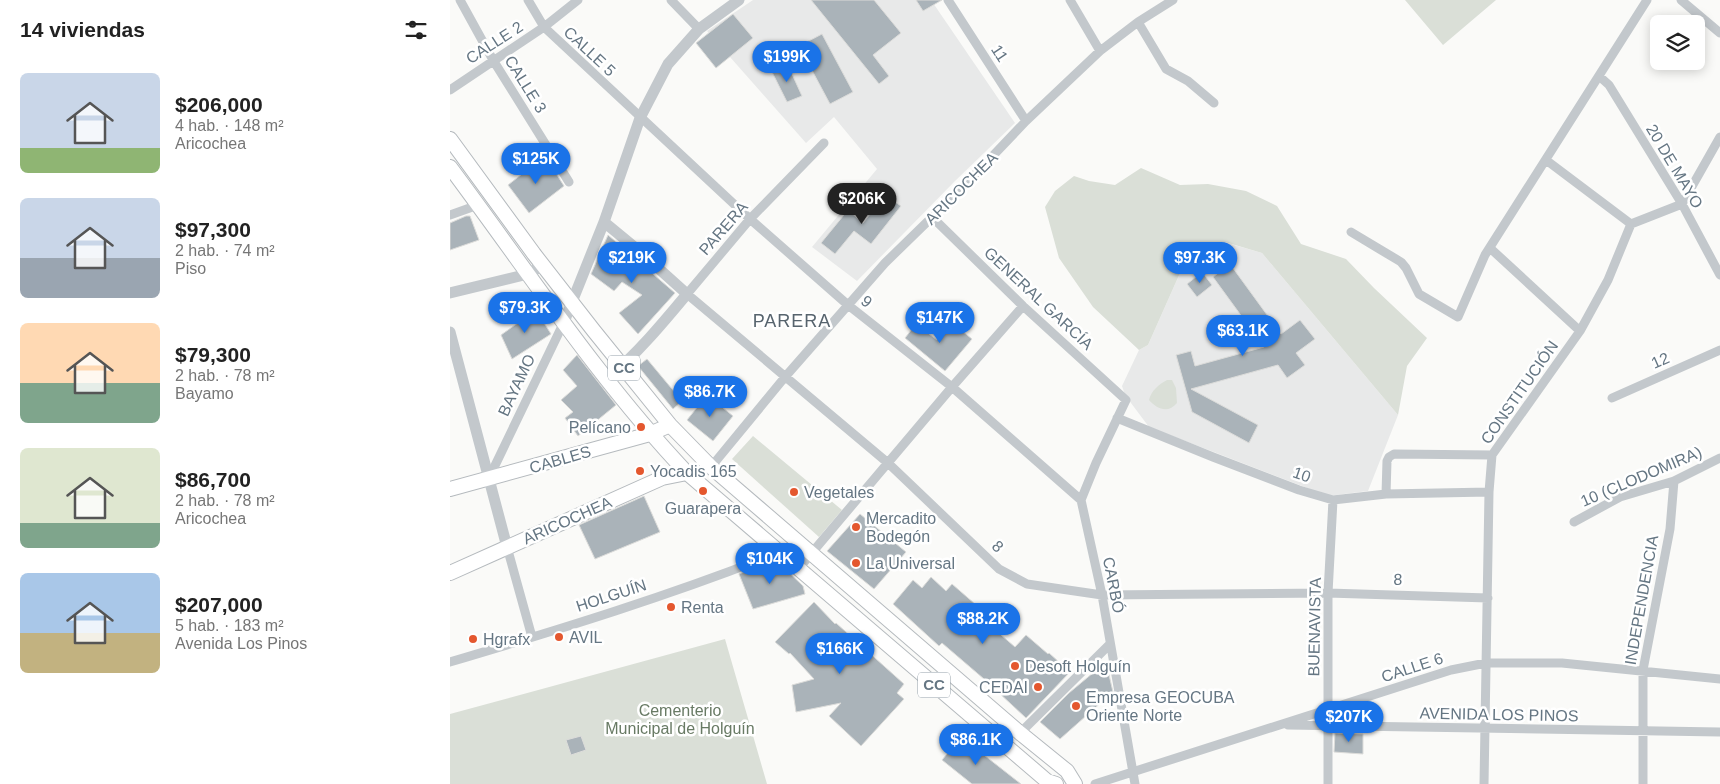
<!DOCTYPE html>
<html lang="es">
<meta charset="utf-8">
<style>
:root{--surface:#fff;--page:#f2f2f2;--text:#222;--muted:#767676;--accent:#1a73e8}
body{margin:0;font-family:Helvetica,sans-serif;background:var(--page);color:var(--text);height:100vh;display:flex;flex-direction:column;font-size:19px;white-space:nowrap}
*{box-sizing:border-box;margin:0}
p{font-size:16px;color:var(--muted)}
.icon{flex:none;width:28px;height:28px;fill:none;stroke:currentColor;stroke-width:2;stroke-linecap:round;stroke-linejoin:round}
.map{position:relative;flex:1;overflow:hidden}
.side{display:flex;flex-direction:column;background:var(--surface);width:450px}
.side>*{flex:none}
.controls{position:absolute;left:1200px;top:15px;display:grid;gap:10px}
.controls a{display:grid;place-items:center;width:55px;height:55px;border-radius:8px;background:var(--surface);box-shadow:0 2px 12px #0003;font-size:25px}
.price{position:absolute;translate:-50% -42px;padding:0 11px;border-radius:18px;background:var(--accent);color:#fff;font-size:16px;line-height:32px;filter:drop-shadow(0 1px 2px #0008)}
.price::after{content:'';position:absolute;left:50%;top:30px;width:15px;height:11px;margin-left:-8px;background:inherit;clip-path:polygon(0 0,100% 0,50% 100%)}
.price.active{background:#222;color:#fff}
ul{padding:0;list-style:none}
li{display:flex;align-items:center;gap:15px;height:125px;padding:0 20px}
li span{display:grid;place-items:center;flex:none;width:140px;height:100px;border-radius:8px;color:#555}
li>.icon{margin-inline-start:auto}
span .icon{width:60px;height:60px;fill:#fffc;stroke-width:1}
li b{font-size:21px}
h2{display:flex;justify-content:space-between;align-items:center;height:60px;padding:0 20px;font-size:21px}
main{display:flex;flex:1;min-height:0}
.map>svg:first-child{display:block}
</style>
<main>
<section class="side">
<h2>14 viviendas<svg class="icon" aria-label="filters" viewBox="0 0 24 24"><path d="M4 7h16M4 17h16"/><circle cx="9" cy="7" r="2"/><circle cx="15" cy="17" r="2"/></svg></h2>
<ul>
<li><span style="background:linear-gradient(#c9d6e8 75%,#8fb573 0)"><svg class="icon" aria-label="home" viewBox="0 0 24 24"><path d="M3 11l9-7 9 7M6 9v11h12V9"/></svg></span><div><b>$206,000</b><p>4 hab. · 148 m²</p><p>Aricochea</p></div></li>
<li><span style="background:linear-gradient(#c9d6e8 60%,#9aa5b1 0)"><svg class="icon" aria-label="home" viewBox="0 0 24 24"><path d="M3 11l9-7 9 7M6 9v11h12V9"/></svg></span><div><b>$97,300</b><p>2 hab. · 74 m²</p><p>Piso</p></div></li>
<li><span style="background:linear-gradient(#ffd9b3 60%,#7fa58c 0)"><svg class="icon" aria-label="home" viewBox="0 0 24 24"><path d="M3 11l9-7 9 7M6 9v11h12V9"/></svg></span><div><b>$79,300</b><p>2 hab. · 78 m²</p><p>Bayamo</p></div></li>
<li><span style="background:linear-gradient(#dfe7d0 75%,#7fa58c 0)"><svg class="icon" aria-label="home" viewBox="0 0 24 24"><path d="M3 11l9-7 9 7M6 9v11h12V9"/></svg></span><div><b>$86,700</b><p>2 hab. · 78 m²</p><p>Aricochea</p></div></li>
<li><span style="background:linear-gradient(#a9c7e8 60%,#c2b280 0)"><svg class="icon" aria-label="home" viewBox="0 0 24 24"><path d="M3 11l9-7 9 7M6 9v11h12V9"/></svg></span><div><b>$207,000</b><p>5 hab. · 183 m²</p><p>Avenida Los Pinos</p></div></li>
</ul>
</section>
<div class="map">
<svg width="1270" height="784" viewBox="0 0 1270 784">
<rect width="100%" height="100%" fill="#fafaf8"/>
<path fill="#e8e9e9" d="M303 0H481L565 123 505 181 407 281 362 247 427 169 384 117 356 143 257 31Z
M774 242 812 253 948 415 918 491 878 496 699 427 675 395 672 386 689 350 698 345 734 264 752 245Z"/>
<path fill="#dadfd7" d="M955 0H1046L993 45Z
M691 168 730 185 758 184 796 191 827 206 851 244 896 259 924 288 977 338 957 366 948 415 812 253 775 242 752 245 734 264 698 345 689 350 643 307 609 258 595 207 605 191 624 176 639 181 665 185Z
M717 380H722L726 388 727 403C718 414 707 409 699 400 701 391 709 384 717 380Z
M303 436 392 510 369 537 282 459Z
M275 639 317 784H0V714Z"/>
<path fill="#aab3b9" stroke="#dcdcda" d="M361 0H424L451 33 423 55 439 76 429 84Z
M466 0H492L473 11Z
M283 14 303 38 266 68 246 43Z
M372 34 403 92 380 104 349 46Z
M337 63 352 96 337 102 321 70Z
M95 156 114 186 79 213 58 185Z
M435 195 451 206 421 244 404 231 385 254 371 243 398 210 413 223Z
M16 216H20L29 240 0 250V223Z
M158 235 225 293 188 334 169 313 192 295 172 282 164 291 141 274Z
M780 264 831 334 850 320 865 339 846 353 855 365 837 378 828 365 741 389 808 425 799 443 742 412 726 355 741 351 745 366 814 347 763 277Z
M752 272 762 285 747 297 737 284Z
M86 310 101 334 62 359 51 335Z
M501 322 522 339 495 371 455 338 466 324 487 340Z
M127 355 166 405 128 436 115 418 123 412 111 400 127 386 113 370Z
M197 359 232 401 223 409 188 366Z
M257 395 283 416 263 441 237 420Z
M194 496 210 532 145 559 129 525Z
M410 514 456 552 424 589 377 551Z
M326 560 353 586 355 594 303 609 289 574Z
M481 577 496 591 502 584 525 604 521 609 565 647 576 635 598 654 599 653 620 672 576 718 534 679 492 643 489 646 443 604 463 580 472 588Z
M364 602 385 624 386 623 454 684 447 693 454 699 411 746 379 716 391 703 346 712 342 685 364 679 340 653 339 654 325 642Z
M656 662 663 692 610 739 590 722 619 693Z
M885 733 913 734V754L884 752Z
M131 736 136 750 121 755 116 740Z
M511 737 571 784H522L492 760Z"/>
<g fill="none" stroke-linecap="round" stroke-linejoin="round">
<defs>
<path id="primary" d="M0 139 84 254 144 331 220 425 261 467 570 733 617 771 625 784
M0 167C77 270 148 379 237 473L597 781 606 784
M0 489 200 434 220 425
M0 573 212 478 237 473"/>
</defs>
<use href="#primary" stroke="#b5babe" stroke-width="16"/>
<path stroke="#c3c8cc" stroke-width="9" d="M10 0 43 60 119 182
M78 0 94 27 300 219 398 305 502 387 631 500
M221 0 249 29
M498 0 576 121
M620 0 650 51
M1231 0 1270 33
M688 22 716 69 738 81 764 103
M1149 76 1159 85 1232 204 1270 275
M0 90 94 27 128 0
M374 143 300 219 237 294 438 463 549 569 577 584 652 595 878 593 1038 598
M1096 160 1181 224
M0 215 28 205
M482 217 573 306 676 400 646 463 631 500 652 595 685 784
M901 232 951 262 956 268 969 294 1008 317 1035 255 1197 0
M1040 248 1130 331
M1162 398 1270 350
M667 418 763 457 849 490 883 500 936 494 1039 492
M261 467 335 377 435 263 515 185 576 121 650 51 688 22 723 0
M39 478 114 322
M936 494 937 461 939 457 944 454 1042 455
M1124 522 1170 497 1224 481 1270 458
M57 547 82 637
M349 568 502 387 573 306
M0 662C111 629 222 595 330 552
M838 725 1270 732
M570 733 660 644
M645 784 1001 670 1036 663H1112L1270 679
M878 784V593L883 500
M1034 784 1039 492 1042 455 1130 331 1158 280 1181 224 1232 204 1270 137
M1193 784V670L1220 529 1224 481"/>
<path stroke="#c3c8cc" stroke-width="11" d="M154 222 188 250 237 294C212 324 187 354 157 379
M0 293 78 274 93 265
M114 322 154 222 190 118 218 64 249 29 289 0
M0 332 57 547"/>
<use href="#primary" stroke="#fff" stroke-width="14"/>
</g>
<g fill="#e4572e" stroke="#fff" stroke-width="2">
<circle cx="191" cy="427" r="5"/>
<circle cx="190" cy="471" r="5"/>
<circle cx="253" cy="491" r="5"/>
<circle cx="344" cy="492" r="5"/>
<circle cx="406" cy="527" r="5"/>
<circle cx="406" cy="563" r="5"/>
<circle cx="221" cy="607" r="5"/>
<circle cx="109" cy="637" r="5"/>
<circle cx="23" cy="639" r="5"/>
<circle cx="565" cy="666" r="5"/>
<circle cx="588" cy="687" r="5"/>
<circle cx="626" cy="706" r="5"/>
</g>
<g text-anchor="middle" stroke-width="5" stroke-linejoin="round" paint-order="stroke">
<g fill="#fff" stroke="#939fa8" stroke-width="1">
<rect x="158" y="355.5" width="32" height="25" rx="4"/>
<rect x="468" y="672.5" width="32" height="25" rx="4"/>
</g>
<g font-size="15" font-weight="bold" fill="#657683">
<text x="174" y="373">CC</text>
<text x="484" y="690">CC</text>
</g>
<g font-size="16" fill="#657683" stroke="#fff">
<text transform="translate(44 42) rotate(-33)" y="6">CALLE 2</text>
<text transform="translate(140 51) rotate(43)" y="6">CALLE 5</text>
<text transform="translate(550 53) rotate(57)" y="6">11</text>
<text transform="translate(76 84) rotate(58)" y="6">CALLE 3</text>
<text transform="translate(1225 166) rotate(59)" y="6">20 DE MAYO</text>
<text transform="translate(511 188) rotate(-45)" y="6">ARICOCHEA</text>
<text transform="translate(273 228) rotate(-49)" y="6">PARERA</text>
<text transform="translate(589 298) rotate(43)" y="6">GENERAL GARCÍA</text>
<text transform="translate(417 301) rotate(38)" y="6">9</text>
<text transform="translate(1210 360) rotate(-24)" y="6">12</text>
<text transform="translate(66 385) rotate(-65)" y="6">BAYAMO</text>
<text transform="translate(1069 392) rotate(-55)" y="6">CONSTITUCIÓN</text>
<text transform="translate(110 459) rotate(-16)" y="6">CABLES</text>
<text transform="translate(852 474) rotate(19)" y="6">10</text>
<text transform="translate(1191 476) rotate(-23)" y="6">10 (CLODOMIRA)</text>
<text transform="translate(117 520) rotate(-24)" y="6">ARICOCHEA</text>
<text transform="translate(548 546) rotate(44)" y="6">8</text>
<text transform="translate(948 579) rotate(2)" y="6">8</text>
<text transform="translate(664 585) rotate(79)" y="6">CARBÓ</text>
<text transform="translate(161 595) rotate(-18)" y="6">HOLGUÍN</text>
<text transform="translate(1191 600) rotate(-80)" y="6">INDEPENDENCIA</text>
<text transform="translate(864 627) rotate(-89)" y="6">BUENAVISTA</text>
<text transform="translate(962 667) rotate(-18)" y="6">CALLE 6</text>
<text transform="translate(1049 714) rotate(1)" y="6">AVENIDA LOS PINOS</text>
</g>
<g font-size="16" fill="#657683" stroke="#fff" text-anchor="start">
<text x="181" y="433" text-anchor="end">Pelícano</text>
<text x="200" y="477">Yocadis 165</text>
<text x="354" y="498">Vegetales</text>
<text x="253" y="514" text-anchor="middle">Guarapera</text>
<text x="416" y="524">Mercadito<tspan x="416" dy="18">Bodegón</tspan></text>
<text x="416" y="569">La Universal</text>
<text x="231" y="613">Renta</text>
<text x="119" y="643">AVIL</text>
<text x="33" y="645">Hgrafx</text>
<text x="575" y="672">Desoft Holguín</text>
<text x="578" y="693" text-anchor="end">CEDAI</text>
<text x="636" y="703">Empresa GEOCUBA<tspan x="636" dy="18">Oriente Norte</tspan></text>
</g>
<g font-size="16" fill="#687a64" stroke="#fff">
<text x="230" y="716">Cementerio<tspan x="230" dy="18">Municipal de Holguín</tspan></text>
</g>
<g font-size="18" letter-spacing="1" fill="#57646e" stroke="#fff">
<text x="342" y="327">PARERA</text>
</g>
</g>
</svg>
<div class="controls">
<a><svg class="icon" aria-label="layers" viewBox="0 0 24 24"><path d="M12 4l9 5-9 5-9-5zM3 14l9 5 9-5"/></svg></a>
</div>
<b class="price" style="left:337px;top:83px">$199K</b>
<b class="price" style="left:86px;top:185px">$125K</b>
<b class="price active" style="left:412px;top:225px">$206K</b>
<b class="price" style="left:182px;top:284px">$219K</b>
<b class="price" style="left:750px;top:284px">$97.3K</b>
<b class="price" style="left:75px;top:334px">$79.3K</b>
<b class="price" style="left:490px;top:344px">$147K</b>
<b class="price" style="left:793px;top:357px">$63.1K</b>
<b class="price" style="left:260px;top:418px">$86.7K</b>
<b class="price" style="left:320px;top:585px">$104K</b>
<b class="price" style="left:533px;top:645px">$88.2K</b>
<b class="price" style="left:390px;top:675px">$166K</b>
<b class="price" style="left:899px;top:743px">$207K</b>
<b class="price" style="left:526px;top:766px">$86.1K</b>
</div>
</main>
